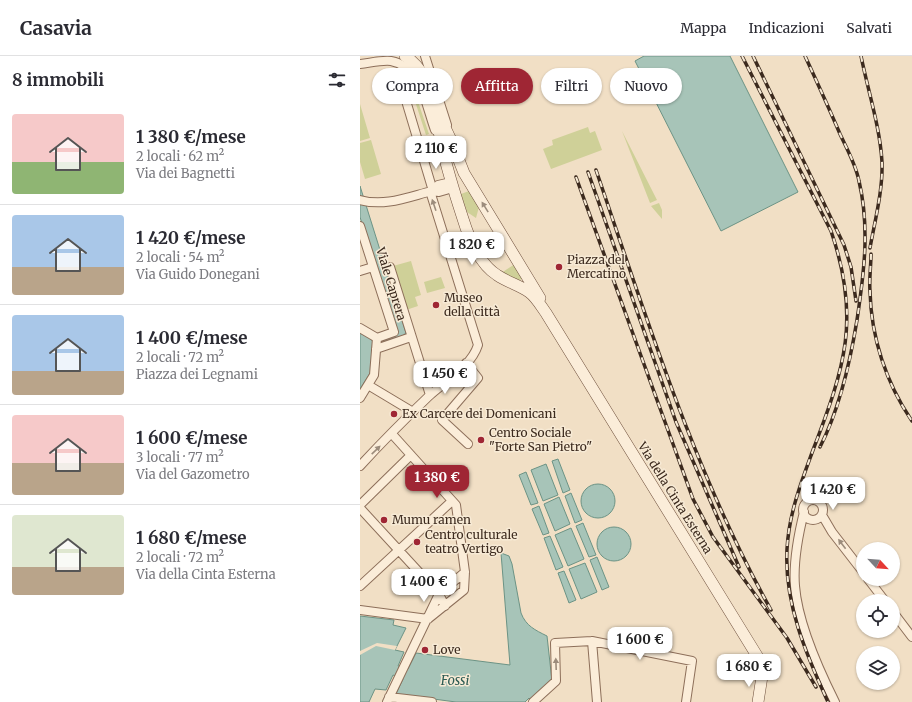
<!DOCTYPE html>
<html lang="it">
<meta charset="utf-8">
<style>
:root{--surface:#fff;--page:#f7f7f7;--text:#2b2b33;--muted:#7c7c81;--line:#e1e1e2;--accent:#9f2634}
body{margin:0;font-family:Merriweather,serif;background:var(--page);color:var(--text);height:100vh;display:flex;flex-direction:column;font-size:15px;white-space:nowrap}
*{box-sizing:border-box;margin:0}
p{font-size:13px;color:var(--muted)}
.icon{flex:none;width:22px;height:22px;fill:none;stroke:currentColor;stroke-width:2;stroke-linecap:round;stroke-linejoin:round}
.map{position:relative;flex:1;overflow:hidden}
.details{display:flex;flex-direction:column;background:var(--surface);width:360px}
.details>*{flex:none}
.hud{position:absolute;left:12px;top:12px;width:380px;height:36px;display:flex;gap:8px}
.needle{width:26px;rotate:116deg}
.controls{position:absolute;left:496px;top:486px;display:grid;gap:8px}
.controls a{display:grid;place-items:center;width:44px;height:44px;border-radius:50%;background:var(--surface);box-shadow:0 1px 3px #0004;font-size:20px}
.price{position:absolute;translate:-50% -34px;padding:0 9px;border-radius:8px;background:#fff;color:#222;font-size:13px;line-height:26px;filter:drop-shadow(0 1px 2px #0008)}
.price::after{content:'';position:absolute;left:50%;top:24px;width:12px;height:9px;margin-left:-6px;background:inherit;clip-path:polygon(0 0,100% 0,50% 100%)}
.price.active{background:var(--accent);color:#fff}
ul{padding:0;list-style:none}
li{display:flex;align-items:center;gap:12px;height:100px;padding:0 12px}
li+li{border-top:1px solid var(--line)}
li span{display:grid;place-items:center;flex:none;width:112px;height:80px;border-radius:4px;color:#555}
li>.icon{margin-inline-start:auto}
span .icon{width:48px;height:48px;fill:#fffc;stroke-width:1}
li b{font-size:17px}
h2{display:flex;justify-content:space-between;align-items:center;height:48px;padding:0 12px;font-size:17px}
.tag{padding:0 14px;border-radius:18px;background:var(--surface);box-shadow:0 1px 3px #0004;font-size:14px;line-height:36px}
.tag.active{background:var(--accent);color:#fff}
header{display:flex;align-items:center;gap:24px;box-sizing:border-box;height:56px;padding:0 20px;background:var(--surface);border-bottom:1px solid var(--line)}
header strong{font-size:19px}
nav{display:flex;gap:22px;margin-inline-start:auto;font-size:14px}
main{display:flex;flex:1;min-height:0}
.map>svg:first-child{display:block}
</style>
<header>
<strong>Casavia</strong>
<nav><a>Mappa</a><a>Indicazioni</a><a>Salvati</a></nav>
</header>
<main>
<section class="details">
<h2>8 immobili<svg class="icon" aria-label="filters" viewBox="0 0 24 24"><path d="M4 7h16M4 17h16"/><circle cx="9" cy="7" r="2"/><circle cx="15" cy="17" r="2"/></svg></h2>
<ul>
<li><span style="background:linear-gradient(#f6c9c9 60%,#8fb573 0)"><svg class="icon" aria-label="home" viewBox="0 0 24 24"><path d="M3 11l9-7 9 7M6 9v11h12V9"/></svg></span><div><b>1 380 €/mese</b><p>2 locali · 62 m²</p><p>Via dei Bagnetti</p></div></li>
<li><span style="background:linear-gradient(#a9c7e8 65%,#b9a48a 0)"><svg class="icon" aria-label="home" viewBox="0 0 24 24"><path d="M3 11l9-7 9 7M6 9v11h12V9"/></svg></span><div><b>1 420 €/mese</b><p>2 locali · 54 m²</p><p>Via Guido Donegani</p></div></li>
<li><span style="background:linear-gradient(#a9c7e8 70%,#b9a48a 0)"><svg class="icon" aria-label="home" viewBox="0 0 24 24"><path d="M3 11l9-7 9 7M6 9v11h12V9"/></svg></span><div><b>1 400 €/mese</b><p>2 locali · 72 m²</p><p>Piazza dei Legnami</p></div></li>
<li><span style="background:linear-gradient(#f6c9c9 60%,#b9a48a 0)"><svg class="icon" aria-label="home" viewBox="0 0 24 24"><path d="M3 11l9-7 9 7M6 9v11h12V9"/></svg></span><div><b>1 600 €/mese</b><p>3 locali · 77 m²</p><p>Via del Gazometro</p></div></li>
<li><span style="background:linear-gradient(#dfe7d0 65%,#b9a48a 0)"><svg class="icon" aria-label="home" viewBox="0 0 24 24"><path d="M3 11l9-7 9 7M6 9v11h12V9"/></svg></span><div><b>1 680 €/mese</b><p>2 locali · 72 m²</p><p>Via della Cinta Esterna</p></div></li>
</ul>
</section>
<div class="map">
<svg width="552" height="646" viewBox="0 0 552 646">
<rect width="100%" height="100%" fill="#f1dfc5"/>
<path fill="#cfd098" d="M51 25 69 78 66 79 51 33 38 36 34 30Z
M0 48 10 82 0 85Z
M228 71 230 77 235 75 242 94 191 113 183 93 193 89 192 84Z
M262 75 297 144 290 147Z
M11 84 21 118 5 123 0 106V87Z
M109 135 119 151 116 162 107 156 101 138Z
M299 147 302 154V163L291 150Z
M51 205 61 239 55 241 58 250 46 254 33 210Z
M155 208 162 222 159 225 141 217Z
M81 221 85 232 67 237 64 226Z"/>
<path fill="#a7c4b8" stroke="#6c9385" d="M284 0H370L438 136 361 175 275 5Z
M0 130 46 277 37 284 12 293V314L0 333V277L12 283V285L21 284 34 272 0 161Z
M198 403 210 434 203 437 192 405Z
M186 408 198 439 183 445 171 414Z
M166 416 178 447 171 449 159 419Z
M221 445a17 17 0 1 1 34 0a17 17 0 1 1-34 0Z
M211 437 222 464 215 467 205 440Z
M199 441 210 468 195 475 184 448Z
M179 450 189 477 183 479 172 453Z
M223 467 236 499 229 501 216 470Z
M237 488a17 17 0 1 1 34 0a17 17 0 1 1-34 0Z
M211 472 224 503 208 510 195 479Z
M190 480 203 511 196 514 184 482Z
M141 497 149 500 152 508 161 557C166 570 175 574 187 580L192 625 171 644 169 642 165 646H96L36 638 43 623 33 619 26 634 15 633 9 646H0V560L34 564 33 569 46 572 35 594 44 596 38 610 48 613 56 597 150 609Z
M237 501 249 531 242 534 230 504Z
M225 507 237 536 221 543 209 513Z
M204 515 216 544 209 547 198 517Z"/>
<path fill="#f1dfc5" d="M17 587 37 590 35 594 16 590 0 599V595Z"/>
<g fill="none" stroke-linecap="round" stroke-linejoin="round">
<defs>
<path id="street" d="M65 0 87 69
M0 8C10 7 20 4 31 5 61 10 66 50 75 74
M44 38 73 135
M73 135 78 129 91 126
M0 144C25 151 48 141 72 135L79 136 93 132
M0 170 34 276 17 282
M30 211 70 339
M0 215 13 211
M0 272 17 282
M16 293 51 281
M106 307 118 322 82 364 108 388
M8 329 53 356
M0 342 14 319 17 282
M32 378 96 449 105 516 104 534 68 563
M0 410C22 386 46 362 69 340 85 325 111 311 118 289L70 135
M443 454a10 10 0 1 1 20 0a10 10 0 1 1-20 0Z
M0 449 51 399
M0 452 79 538 85 550
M444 456C438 480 433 505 435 530 438 568 458 612 475 646
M462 459 472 476 503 516
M508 523 525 545
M0 530 92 445
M0 554 68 563
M533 556 552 581
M232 585 237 646
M29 641 72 646
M27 646 79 538 105 516
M173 646 196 625 195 587 232 585 332 605 326 646"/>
<path id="secondary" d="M45 0C77 20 75 67 84 99 90 123 98 148 106 172 112 189 121 209 137 219 147 226 159 229 169 236 176 241 181 250 186 257L399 603 403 614 398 646
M81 63 91 84 104 117 180 242"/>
</defs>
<use href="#street" stroke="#8d6f5a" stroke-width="10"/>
<use href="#secondary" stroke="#6f503d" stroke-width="12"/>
<use href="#street" stroke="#fbedd9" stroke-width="8"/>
<use href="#secondary" stroke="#fbedd9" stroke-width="11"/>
<defs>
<path id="rail" d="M382 0 471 175C501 262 485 311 453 394 441 427 429 457 427 493 424 547 446 598 468 646
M393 0 484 189 491 211 496 245
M445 0C457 26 469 52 480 78 487 93 496 109 499 125 510 172 504 217 497 264 490 307 480 352 460 391
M501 0C508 35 520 71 522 106 523 134 515 164 510 192
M236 114C287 263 334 416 411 554
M228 116 316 366 379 511
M216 121 333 443 353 481 427 582 456 631
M511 198C511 210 509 223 510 235 511 281 526 327 552 365"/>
</defs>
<use href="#rail" stroke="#3c2a1e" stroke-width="3.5"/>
<use href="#rail" stroke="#f7ead5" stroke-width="2" stroke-dasharray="6" stroke-linecap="butt"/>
</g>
<defs><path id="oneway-solid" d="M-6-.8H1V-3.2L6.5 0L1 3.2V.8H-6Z"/></defs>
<g fill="#9c8c7c">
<use href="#oneway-solid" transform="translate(74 149) rotate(-109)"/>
<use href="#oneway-solid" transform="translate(125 151) rotate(-122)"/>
<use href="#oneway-solid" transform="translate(16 394) rotate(-44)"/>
<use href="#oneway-solid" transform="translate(482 488) rotate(-127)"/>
<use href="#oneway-solid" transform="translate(196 608) rotate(-92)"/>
</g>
<g fill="#9f2634" stroke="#f7ead5" stroke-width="1.5">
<circle cx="199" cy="211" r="4"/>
<circle cx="76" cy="249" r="4"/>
<circle cx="34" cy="358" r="4"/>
<circle cx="121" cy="384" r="4"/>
<circle cx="24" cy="464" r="4"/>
<circle cx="57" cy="486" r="4"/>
<circle cx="65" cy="594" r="4"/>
</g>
<g text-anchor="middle" stroke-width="3" stroke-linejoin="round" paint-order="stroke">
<g font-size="12" fill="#3c2a1e" stroke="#f7ead5" text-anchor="start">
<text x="207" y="208">Piazza del<tspan x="207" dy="14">Mercatino</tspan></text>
<text x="84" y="246">Museo<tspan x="84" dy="14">della città</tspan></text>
<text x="42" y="362">Ex Carcere dei Domenicani</text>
<text x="129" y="381">Centro Sociale<tspan x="129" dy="14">"Forte San Pietro"</tspan></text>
<text x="32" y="468">Mumu ramen</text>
<text x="65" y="483">Centro culturale<tspan x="65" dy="14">teatro Vertigo</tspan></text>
<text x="73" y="598">Love</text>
</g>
<g font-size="12" fill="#3c2a1e" stroke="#f7ead5">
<text transform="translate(31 228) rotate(73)" y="4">Viale Caprera</text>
<text transform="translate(315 442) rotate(58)" y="4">Via della Cinta Esterna</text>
</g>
<g font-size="13" font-style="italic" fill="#2d5c54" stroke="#f7ead5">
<text x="95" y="629">Fossi</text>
</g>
</g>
</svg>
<div class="controls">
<a><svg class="needle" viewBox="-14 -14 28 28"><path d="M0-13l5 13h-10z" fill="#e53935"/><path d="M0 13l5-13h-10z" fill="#7c7c81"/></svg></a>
<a><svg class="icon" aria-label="locate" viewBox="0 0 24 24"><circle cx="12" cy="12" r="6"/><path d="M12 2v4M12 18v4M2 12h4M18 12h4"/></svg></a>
<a><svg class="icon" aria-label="layers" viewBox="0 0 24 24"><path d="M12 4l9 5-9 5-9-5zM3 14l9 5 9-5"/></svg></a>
</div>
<b class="price" style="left:76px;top:114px">2 110 €</b>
<b class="price" style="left:112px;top:210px">1 820 €</b>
<b class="price" style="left:85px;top:339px">1 450 €</b>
<b class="price active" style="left:77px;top:443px">1 380 €</b>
<b class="price" style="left:473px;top:455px">1 420 €</b>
<b class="price" style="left:64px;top:547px">1 400 €</b>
<b class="price" style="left:280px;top:605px">1 600 €</b>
<b class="price" style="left:389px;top:632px">1 680 €</b>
<div class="hud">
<a class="tag">Compra</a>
<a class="tag active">Affitta</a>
<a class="tag">Filtri</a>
<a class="tag">Nuovo</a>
</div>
</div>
</main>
